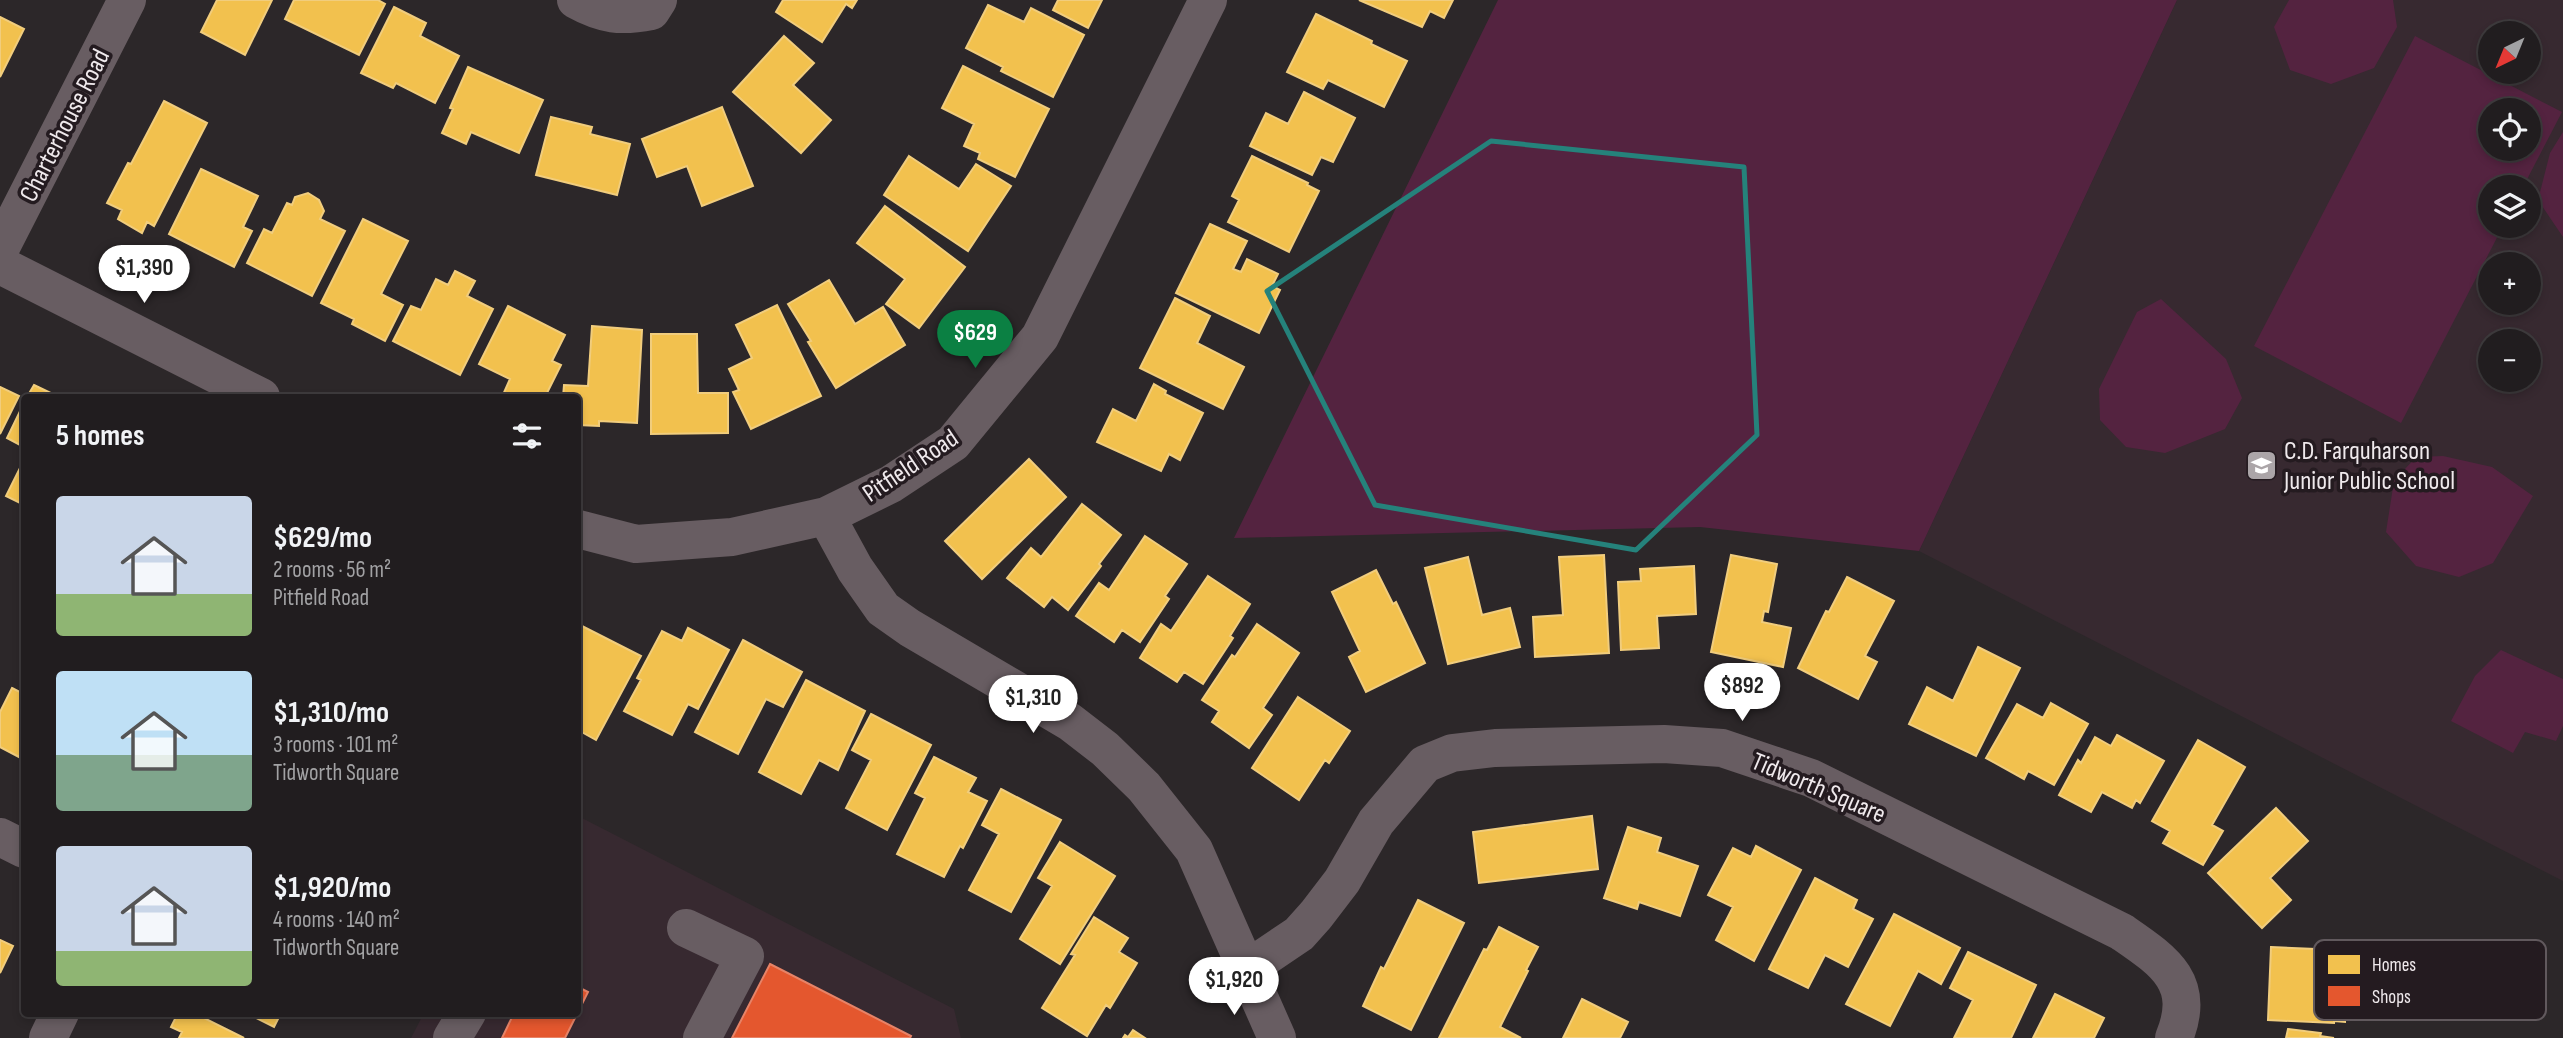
<!DOCTYPE html>
<meta charset="utf-8">
<style>
:root{--surface:#211d1f;--page:#2d2a2c;--text:#f1f3f6;--muted:#a2a2a4;--line:#3e3b3d;--accent:#0b8043}
body{margin:0;font-family:"Sofia Sans Condensed",sans-serif;background:var(--page);color:var(--text);height:100vh;display:flex;flex-direction:column;font-size:26px;white-space:nowrap}
*{box-sizing:border-box;margin:0}
p{font-size:23px;color:var(--muted)}
.icon{flex:none;width:38px;height:38px;fill:none;stroke:currentColor;stroke-width:2;stroke-linecap:round;stroke-linejoin:round}
.map{position:relative;flex:1;overflow:hidden}
.details{position:absolute;left:21px;top:394px;width:560px;height:623px;display:flex;flex-direction:column;background:var(--surface);border-radius:7px;box-shadow:0 4px 10px #0003,0 0 0 2px var(--line)}
.details>*{flex:none}
.needle{width:46px;rotate:223deg}
.controls{position:absolute;left:2478px;top:21px;display:grid;gap:14px}
.controls a{display:grid;place-items:center;width:63px;height:63px;border-radius:50%;background:var(--surface);box-shadow:0 4px 10px #0003,0 0 0 2px var(--line);font-size:35px}
.price{position:absolute;translate:-50% -60px;padding:0 16px;border-radius:24px;background:#fff;color:#222;font-size:23px;line-height:46px;filter:drop-shadow(0 2px 4px #0008)}
.price::after{content:'';position:absolute;left:50%;top:42px;width:21px;height:16px;margin-left:-10px;background:inherit;clip-path:polygon(0 0,100% 0,50% 100%)}
.price.selected{background:var(--accent);color:#fff}
ul{padding:0;list-style:none}
li{display:flex;align-items:center;gap:21px;height:175px;padding:0 35px}
li span{display:grid;place-items:center;flex:none;width:196px;height:140px;border-radius:7px;color:#555}
li>.icon{margin-inline-start:auto}
span .icon{width:84px;height:84px;fill:#fffc;stroke-width:1}
li b{font-size:30px}
h2{display:flex;justify-content:space-between;align-items:center;height:84px;padding:0 35px;font-size:30px}
.map>svg:first-child{display:block}
</style>
<div class="map">
<svg width="2563" height="1038" viewBox="0 0 2563 1038">
<rect width="100%" height="100%" fill="#2c2729"/>
<path fill="#372930" fill-rule="evenodd" d="M2177 0H2563V881L1919 551ZM2490 33H2529V72H2490ZM2490 110H2529V149H2490ZM2490 187H2529V226H2490ZM2490 264H2529V303H2490ZM2490 341H2529V380H2490Z
M578 816 954 1009 961 1038H411L424 1013H578Z"/>
<path fill="#542340" fill-rule="evenodd" d="M1498 0H2177L1919 551 1700 527 1234 538Z
M2289 0H2393L2397 27 2374 68 2331 84 2290 70 2274 27Z
M2415 36 2562 112 2523 187H2490V226H2503L2401 423 2254 346ZM2529 110V149H2490V110Z
M2563 132V237L2538 200 2550 153Z
M2161 299 2226 359 2242 398 2225 429 2165 453 2126 447 2100 420 2099 389 2137 312Z
M2443 456 2492 467 2533 496 2493 563 2459 577 2416 566 2386 532 2394 481 2416 457Z
M2501 650 2563 679V726L2556 741 2525 732 2513 753 2451 721 2475 676Z"/>
<path fill="#f2c14e" stroke="#f1cd7d" stroke-width="2" d="M217 0H272L245 55 201 32Z
M294 0H378L385 4 359 55 285 19Z
M783 0H857L852 8 846 4 822 42 776 12Z
M1058 0H1102L1088 28 1053 10Z
M1359 0H1453L1444 18 1430 11 1422 27Z
M988 5 1024 22 1031 8 1084 35 1053 97 1001 71 1003 67 966 48Z
M394 7 426 23 420 36 459 56 435 103 396 83 393 88 361 73Z
M1316 14 1372 41 1371 44 1407 61 1384 107 1328 80 1323 89 1287 72Z
M0 17 24 29 0 77Z
M784 36 814 63 793 85 831 120 801 153 733 92Z
M963 66 1049 109 1015 177 978 159 980 153 964 146 974 124 942 108Z
M468 67 543 100 519 153 471 132 466 144 442 133 453 109 450 108Z
M1304 92 1355 118 1333 162 1321 157 1312 175 1250 146 1266 113 1288 124Z
M164 101 207 123 154 226 147 222 142 233 118 219 122 210 107 203 128 163 131 164Z
M722 107 753 186 702 206 687 166 657 177 642 139Z
M551 117 592 127 590 134 630 144 617 195 536 175Z
M909 156 959 189 976 164 1011 186 968 251 884 195Z
M1252 156 1308 183 1307 185 1319 191 1289 252 1228 222 1239 200 1232 196Z
M201 169 258 196 243 227 252 231 234 267 169 234Z
M308 193 319 200 324 211 320 219 345 231 312 296 247 263 264 229 272 233 287 203 292 205 295 197Z
M885 206 965 267 919 328 886 304 905 279 857 243Z
M363 219 408 241 381 294 403 305 385 341 352 324 354 319 321 303Z
M1210 224 1247 241 1233 269 1241 272 1247 259 1278 274 1272 286 1280 290 1259 333 1176 293Z
M455 271 475 281 467 296 493 309 460 375 393 341 411 306 421 310 436 279 448 285Z
M829 280 855 324 883 307 905 345 836 388 808 342 811 341 788 304Z
M1175 298 1210 316 1197 343 1244 367 1223 409 1140 368Z
M777 305 821 396 751 429 733 392 739 390 729 369 752 358 736 325Z
M508 306 565 335 552 361 561 365 545 397H502L510 379 479 364Z
M592 326 642 330 637 423 599 421V426L578 425V397H563L564 385 588 386Z
M651 334H697L698 393H728V433L651 434Z
M1154 384 1166 391 1165 394 1203 413 1180 460 1169 454 1161 471 1097 442 1113 409 1136 421Z
M34 385 59 397H27Z
M0 387 19 396 0 434Z
M24 403V447L7 438Z
M1029 459 1066 497 982 579 945 541Z
M24 460V505L6 496Z
M1082 504 1121 535 1099 564 1101 566 1068 610 1052 597 1044 607 1007 578 1031 548 1041 557Z
M1145 536 1187 564 1165 596 1169 599 1140 642 1122 630 1114 642 1076 616 1099 583 1109 590Z
M1604 555 1609 653 1535 657 1533 617 1563 615 1559 557Z
M1731 555 1777 564 1768 612 1764 611 1762 622 1791 628 1783 667 1711 652Z
M1468 557 1482 615 1510 608 1520 647 1448 664 1425 568Z
M1694 566 1696 614 1657 616 1659 648 1621 650 1618 582 1641 581 1640 569Z
M1376 570 1393 604 1396 602 1425 663 1366 692 1349 657 1360 651 1332 592Z
M1208 576 1250 604 1230 636 1233 638 1203 684 1184 672 1177 682 1140 658 1161 624 1171 631Z
M1847 577 1894 601 1865 656 1877 662 1858 699 1798 668 1826 611 1829 612Z
M578 624 641 656 596 740 578 730V678L580 672 578 671Z
M1257 624 1299 653 1263 708 1272 715 1249 748 1212 722 1219 711 1202 700 1232 655 1235 657Z
M688 628 729 650 698 709 688 704 672 735 624 711 641 680 637 678 662 631 682 641Z
M743 640 802 672 783 707 766 699 738 754 695 732Z
M1978 647 2020 668 1976 756 1909 724 1927 687 1953 701Z
M806 680 865 711 838 770 819 760 801 794 759 772Z
M12 688 24 694V745L19 757 0 747V712Z
M1298 697 1350 731 1329 763 1325 760 1299 800 1252 768Z
M2051 703 2088 724 2054 785 2028 771 2024 779 1986 758 2017 704 2043 718Z
M871 714 931 745 887 830 846 808 871 760 852 750Z
M2117 735 2164 761 2140 803 2136 800 2132 808 2102 792 2091 812 2059 795 2078 760 2081 763 2095 737 2111 746Z
M2198 740 2245 767 2212 825 2223 831 2203 865 2163 843 2170 831 2152 821Z
M934 757 976 778 968 792 987 801 963 848 960 846 944 877 897 854 925 798 915 793Z
M1001 789 1061 820 1011 912 969 890 999 834 982 825Z
M2276 808 2308 841 2270 878 2291 900 2262 928 2208 873Z
M1592 816 1598 869 1479 883 1473 832Z
M1628 827 1661 838 1657 852 1698 866 1680 916 1639 902 1637 909 1604 898Z
M1060 842 1115 876 1060 964 1020 939 1052 886 1038 878Z
M1756 846 1801 870 1754 961 1716 940 1733 907 1708 895 1733 848 1751 857Z
M1815 878 1857 900 1853 909 1873 919 1848 967 1825 955 1808 988 1769 969Z
M1418 900 1464 923 1411 1030 1363 1006 1381 967 1384 969Z
M1894 914 1960 948 1941 984 1918 971 1890 1026 1846 1004Z
M1094 917 1128 938 1119 952 1137 963 1110 1008 1106 1005 1087 1036 1042 1008 1075 955 1071 954Z
M1499 927 1538 947 1526 970 1528 971 1500 1027 1521 1038H1439L1484 949 1487 950Z
M0 940 13 946 0 973Z
M2271 947 2339 950 2338 954 2380 956 2378 1004 2345 1002V1022L2334 1021V1023L2268 1020Z
M1968 952 2036 985 2011 1038H1954L1973 1000 1950 988Z
M2055 994 2104 1018 2094 1038H2033Z
M1582 999 1628 1022 1620 1038H1563Z
M178 1013H194L244 1038H179L182 1032 171 1027Z
M246 1013H281L274 1027Z
M2288 1029 2321 1033 2320 1036 2334 1038H2286Z
M1133 1030 1145 1038H1123L1125 1035 1128 1037Z"/>
<path fill="#e4572e" stroke="#e78367" stroke-width="2" d="M770 964 911 1036 910 1038H732Z
M578 987 588 992 565 1038H502L514 1013H578Z"/>
<g fill="none" stroke-linecap="round" stroke-linejoin="round">
<path stroke="#685d62" stroke-width="38" d="M576 0C603 15 621 17 651 11L658 0
M0 249 127 0
M0 265 261 397
M826 516 855 569 883 609 910 628 1070 722 1105 749 1144 787 1194 850 1277 1038
M578 529 636 544 732 537 826 516 891 484 953 443 1040 337 1208 0
M0 837 24 849
M686 928 745 956 702 1038
M1247 969 1299 934 1316 915 1342 881 1376 822 1425 764 1452 753 1495 748 1664 744 1722 748 1811 778 2122 932C2164 961 2197 982 2174 1038
M48 1038 60 1013
M452 1038 467 1013"/>
</g>
<path fill="none" stroke="#25827b" stroke-width="5" stroke-linejoin="round" d="M1491 141 1744 167 1757 435 1636 550 1375 505 1267 291Z"/>
<defs>
<symbol id="school-square" viewBox="-11 -11 22 22"><rect x="-9" y="-9" width="18" height="18" rx="4" fill="#aba5a8" stroke="#241b20"/><path d="M0-5L7-2L0 1L-7-2ZM-4 1L0 2.5L4 1V4Q0 6-4 4Z" fill="#fff"/></symbol>
</defs>
<g fill-rule="evenodd">
<use href="#school-square" x="2244" y="448" width="35" height="35"/>
</g>
<g text-anchor="middle" stroke-width="7" stroke-linejoin="round" paint-order="stroke">
<g font-size="26" fill="#efe9ec" stroke="#241b20">
<text transform="translate(64 125) rotate(-63)" y="9">Charterhouse Road</text>
<text transform="translate(910 465) rotate(-34)" y="9">Pitfield Road</text>
<text transform="translate(1819 787) rotate(23)" y="9">Tidworth Square</text>
</g>
<g font-size="26" fill="#efe9ec" stroke="#241b20" text-anchor="start">
<text x="2284" y="459">C.D. Farquharson<tspan x="2284" dy="30">Junior Public School</tspan></text>
</g>
</g>
<rect x="2314" y="940" width="232" height="80" rx="10" fill="#241b20" stroke="#61595d" stroke-width="2"/>
<rect x="2328" y="955" width="32" height="19" fill="#f2c14e"/>
<rect x="2328" y="986" width="32" height="20" fill="#e4572e"/>
<g font-size="19" fill="#efe9ec">
<text x="2372" y="971">Homes</text>
<text x="2372" y="1003">Shops</text>
</g>
</svg>
<div class="controls">
<a><svg class="needle" viewBox="-14 -14 28 28"><path d="M0-13l5 13h-10z" fill="#e53935"/><path d="M0 13l5-13h-10z" fill="#a2a2a4"/></svg></a>
<a><svg class="icon" aria-label="locate" viewBox="0 0 24 24"><circle cx="12" cy="12" r="6"/><path d="M12 2v4M12 18v4M2 12h4M18 12h4"/></svg></a>
<a><svg class="icon" aria-label="layers" viewBox="0 0 24 24"><path d="M12 4l9 5-9 5-9-5zM3 14l9 5 9-5"/></svg></a>
<a>+</a>
<a>−</a>
</div>
<b class="price" style="left:144px;top:305px">$1,390</b>
<b class="price selected" style="left:975px;top:370px">$629</b>
<b class="price" style="left:1742px;top:723px">$892</b>
<b class="price" style="left:1033px;top:735px">$1,310</b>
<b class="price" style="left:1234px;top:1017px">$1,920</b>
<section class="details">
<h2>5 homes<svg class="icon" aria-label="filters" viewBox="0 0 24 24"><path d="M4 7h16M4 17h16"/><circle cx="9" cy="7" r="2"/><circle cx="15" cy="17" r="2"/></svg></h2>
<ul>
<li><span style="background:linear-gradient(#c9d6e8 70%,#8fb573 0)"><svg class="icon" aria-label="home" viewBox="0 0 24 24"><path d="M3 11l9-7 9 7M6 9v11h12V9"/></svg></span><div><b>$629/mo</b><p>2 rooms · 56 m²</p><p>Pitfield Road</p></div></li>
<li><span style="background:linear-gradient(#bfe0f5 60%,#7fa58c 0)"><svg class="icon" aria-label="home" viewBox="0 0 24 24"><path d="M3 11l9-7 9 7M6 9v11h12V9"/></svg></span><div><b>$1,310/mo</b><p>3 rooms · 101 m²</p><p>Tidworth Square</p></div></li>
<li><span style="background:linear-gradient(#c9d6e8 75%,#8fb573 0)"><svg class="icon" aria-label="home" viewBox="0 0 24 24"><path d="M3 11l9-7 9 7M6 9v11h12V9"/></svg></span><div><b>$1,920/mo</b><p>4 rooms · 140 m²</p><p>Tidworth Square</p></div></li>
</ul>
</section>
</div>
